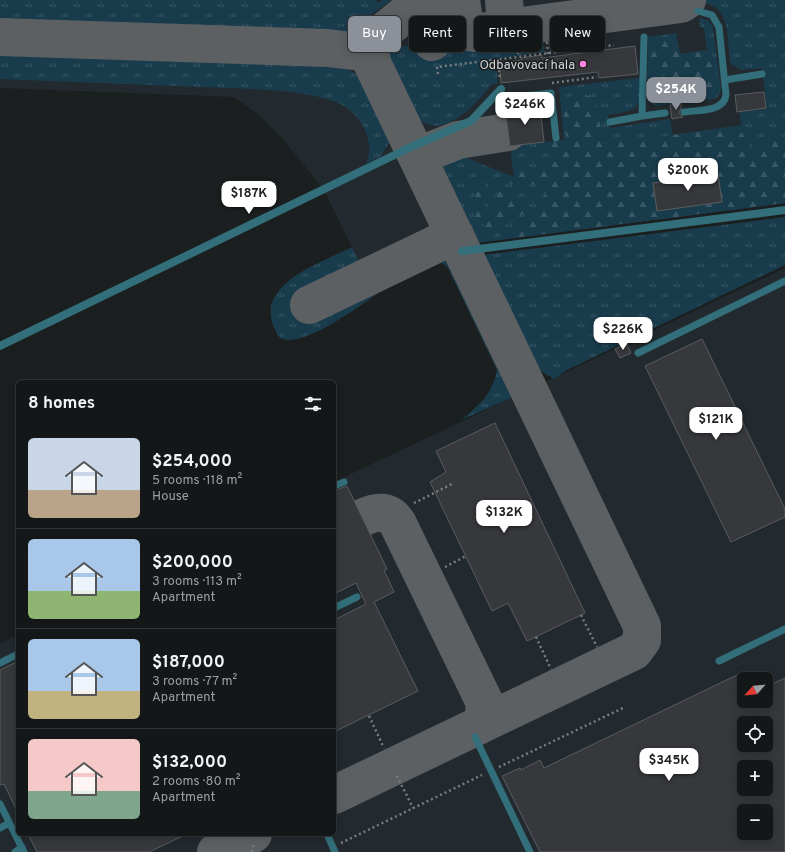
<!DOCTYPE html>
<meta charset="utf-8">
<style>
:root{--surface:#141718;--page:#212425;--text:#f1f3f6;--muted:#9d9fa2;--line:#333637;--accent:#8c9099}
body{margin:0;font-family:Overpass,sans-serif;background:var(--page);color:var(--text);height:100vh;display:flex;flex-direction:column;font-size:15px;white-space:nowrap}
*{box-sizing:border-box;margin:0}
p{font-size:13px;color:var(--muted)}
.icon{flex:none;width:22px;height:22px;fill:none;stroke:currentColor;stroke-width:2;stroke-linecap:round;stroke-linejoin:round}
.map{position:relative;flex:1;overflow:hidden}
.drawer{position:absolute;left:16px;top:380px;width:320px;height:456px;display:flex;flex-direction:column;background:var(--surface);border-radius:6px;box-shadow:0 2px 10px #0003,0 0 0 1px var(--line)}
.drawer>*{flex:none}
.top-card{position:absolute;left:348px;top:16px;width:377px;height:36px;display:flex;gap:8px}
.needle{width:26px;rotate:243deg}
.controls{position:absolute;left:737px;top:672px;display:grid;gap:8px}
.controls a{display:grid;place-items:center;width:36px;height:36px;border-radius:6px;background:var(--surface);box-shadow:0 2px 10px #0003,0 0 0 1px var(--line);font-size:20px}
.price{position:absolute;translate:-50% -34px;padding:0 9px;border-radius:8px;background:#fff;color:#222;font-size:13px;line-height:26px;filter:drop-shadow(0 1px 2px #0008)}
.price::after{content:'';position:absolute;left:50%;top:24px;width:12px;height:9px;margin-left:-6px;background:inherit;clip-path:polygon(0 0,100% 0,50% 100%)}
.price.on{background:var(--accent);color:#fff}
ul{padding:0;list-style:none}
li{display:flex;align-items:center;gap:12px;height:100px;padding:0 12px}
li+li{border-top:1px solid var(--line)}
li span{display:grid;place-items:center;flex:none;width:112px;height:80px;border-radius:6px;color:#555}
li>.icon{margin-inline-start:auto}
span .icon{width:48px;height:48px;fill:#fffc;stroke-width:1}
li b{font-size:17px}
h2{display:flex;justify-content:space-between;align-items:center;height:48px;padding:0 12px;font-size:17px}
.chip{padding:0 14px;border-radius:6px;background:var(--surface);box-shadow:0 2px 10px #0003,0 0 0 1px var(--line);font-size:14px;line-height:36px}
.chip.on{background:var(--accent);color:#fff}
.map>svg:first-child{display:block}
</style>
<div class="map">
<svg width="785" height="852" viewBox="0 0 785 852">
<defs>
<pattern id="grass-tufts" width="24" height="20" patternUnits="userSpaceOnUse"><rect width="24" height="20" fill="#193c4d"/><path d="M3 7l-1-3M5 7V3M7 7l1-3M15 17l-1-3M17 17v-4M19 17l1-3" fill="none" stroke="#3a5766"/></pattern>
<pattern id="forest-firs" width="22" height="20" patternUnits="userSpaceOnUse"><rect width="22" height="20" fill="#193c4d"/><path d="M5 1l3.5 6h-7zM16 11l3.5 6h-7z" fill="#3a5766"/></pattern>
</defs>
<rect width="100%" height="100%" fill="#1b1f20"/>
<path fill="#222a2f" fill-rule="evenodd" d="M0 0H785V152L452 228 364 272 324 190 282 138 259 115 234 97 0 88Z
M785 268V852H0V644L18 635V834H334V482ZM744 679H766V701H744ZM744 723H766V745H744ZM744 767H766V789H744ZM744 811H766V833H744Z"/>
<path fill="url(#grass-tufts)" d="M0 0H376L378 3 383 0H391L343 35 320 39V41L0 30Z
M696 0H785V203L477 243 443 173 444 163 452 156H462L514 177 510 146 564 140 559 87 639 78C647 110 633 111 608 115L610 128 670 119 673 135 741 125 740 112 767 109 762 68 741 70 731 64C727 47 731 20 716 8 710 3 701 4 696 0Z
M699 18 708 20 713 28 721 89 717 98 657 106 652 104 647 96 648 37 676 33 680 54 707 50 704 29 700 26Z
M543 42 545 52 496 59 498 84H492C476 104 440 145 415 115 408 107 405 95 400 85 395 75 386 63 391 51L398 46Z
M0 44 319 56V58L342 66 363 78 389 130 390 142 380 157 366 163C377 140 359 111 336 102 297 88 242 89 201 87 134 84 67 82 0 79Z
M785 217V265L565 371 554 379 536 368 482 255Z
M352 247 364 272 304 299 309 305 310 312 421 260C433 255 443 252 451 264L516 396 461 420C479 406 493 393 497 370L448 268C437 255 421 264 408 271 385 287 306 352 280 338 245 287 317 265 352 247Z"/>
<path fill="url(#forest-firs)" d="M673 38 678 45 680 54 707 50 716 59 714 62V71L721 89 717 98 707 100 701 91 676 87 664 82 665 71 673 65 655 70 648 69V46L655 40Z
M575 90 596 99 603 144 724 128 742 133 754 152 764 148 769 142 785 139V203L510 238C514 222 522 223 533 215 540 211 543 201 545 194L541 186 530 184 521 188 517 184H511L510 181 518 172 545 167 550 157 552 142H571L565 133 563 109Z
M478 184H485L488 192 484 205 492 212 495 210C495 200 495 190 507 188 518 195 525 200 523 214 511 223 502 228 487 228L474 215V197Z"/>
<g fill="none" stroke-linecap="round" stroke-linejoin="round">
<path stroke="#5d6062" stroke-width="38" d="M426 0 432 42
M461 0 465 28 473 33 500 29 506 25 504 0
M598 8 602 13 606 14 681 4 687 0
M507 21 514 27 590 17 597 11V0
M0 37 327 48 370 53 373 65 642 626V640L634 651 334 795
M370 53 371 44 374 39 423 0
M418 156 458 140 508 132
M309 305 455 235
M362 518C376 511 389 509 398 524L484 701 485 714 478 726
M216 852 253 834"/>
</g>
<path fill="#36383b" stroke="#5a5d60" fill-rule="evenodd" d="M635 46 638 74 599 78 598 72 501 83 499 63 521 60V58L542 55V58Z
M764 92 766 108 737 112 735 95Z
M681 103V108L679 113 683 117 672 119 670 105Z
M534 106H540L544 142 510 146 505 110Z
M718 174 722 202 657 211 653 183Z
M702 339 785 509V517L731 542 645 366Z
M626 343 631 353 620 358 615 349Z
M495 423 585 613 527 641 508 603 492 611 430 482 446 472 436 451Z
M347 486 387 569 384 570 394 592 374 602 418 691 334 732V620L366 604 356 583 334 594V491Z
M18 661V813L4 784 0 785V670Z
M741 673 744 680V701H766V687L785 678V852H540L502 776 520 768 521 770 540 760 544 768ZM744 723H766V745H744ZM744 767H766V789H744ZM744 811H766V833H744Z
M28 834H187L149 852H37Z"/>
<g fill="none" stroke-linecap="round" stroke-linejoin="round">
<path stroke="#7a7d7f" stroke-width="2.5" stroke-dasharray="2 3" stroke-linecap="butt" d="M518 42V57
M547 42 548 54
M498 60 500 79
M438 74 437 67 614 45
M552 83 597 77
M414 503 452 484
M445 567 466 556
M581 615 597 647
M536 637 551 669
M369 716 384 748
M499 767 623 708
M397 776 413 808
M341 843 482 775
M252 852 254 844"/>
<path stroke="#326f7a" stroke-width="7" d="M725 80 762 74
M496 94 506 98 551 93 556 138
M684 112C698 110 724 112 726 95L719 27 712 15 698 11
M642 116 665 113
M610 122 642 116 644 37
M638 353 785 281
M334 486 344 482
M334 608 357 597
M719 661 785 629
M0 663 18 654
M475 737 530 852
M0 804 24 852
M0 828 9 823
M327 834 335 852
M15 852 22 847"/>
<path stroke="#326f7a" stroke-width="8" d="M462 251 785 210
M0 346 413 146 471 121 501 89"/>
</g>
<circle fill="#fc86e4" stroke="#1b1f20" stroke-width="1.5" cx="583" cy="64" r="4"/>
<g text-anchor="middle" stroke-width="3" stroke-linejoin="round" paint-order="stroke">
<g font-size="13" fill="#d4d6d8" stroke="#1b1f20" text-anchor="end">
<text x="575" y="69">Odbavovací hala</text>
</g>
</g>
</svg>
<div class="controls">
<a><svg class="needle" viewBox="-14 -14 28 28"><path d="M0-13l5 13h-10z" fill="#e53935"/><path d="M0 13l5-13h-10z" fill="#9d9fa2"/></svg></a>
<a><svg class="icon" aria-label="locate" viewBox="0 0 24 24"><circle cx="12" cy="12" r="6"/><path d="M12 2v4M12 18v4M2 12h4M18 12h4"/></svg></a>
<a>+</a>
<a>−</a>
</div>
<b class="price on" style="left:676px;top:111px">$254K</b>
<b class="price" style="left:525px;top:126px">$246K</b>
<b class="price" style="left:688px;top:192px">$200K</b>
<b class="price" style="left:249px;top:215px">$187K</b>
<b class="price" style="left:623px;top:351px">$226K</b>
<b class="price" style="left:716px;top:441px">$121K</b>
<b class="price" style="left:504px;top:534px">$132K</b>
<b class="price" style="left:669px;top:782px">$345K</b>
<div class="top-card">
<a class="chip on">Buy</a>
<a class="chip">Rent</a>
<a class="chip">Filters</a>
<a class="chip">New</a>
</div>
<section class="drawer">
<h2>8 homes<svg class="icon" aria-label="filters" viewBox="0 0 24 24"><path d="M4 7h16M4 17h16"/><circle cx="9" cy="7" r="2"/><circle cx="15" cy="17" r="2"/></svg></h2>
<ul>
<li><span style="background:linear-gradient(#c9d6e8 65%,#b9a48a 0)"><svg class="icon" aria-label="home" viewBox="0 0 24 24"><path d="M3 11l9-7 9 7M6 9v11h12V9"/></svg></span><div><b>$254,000</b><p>5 rooms · 118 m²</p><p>House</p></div></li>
<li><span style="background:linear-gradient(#a9c7e8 65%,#8fb573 0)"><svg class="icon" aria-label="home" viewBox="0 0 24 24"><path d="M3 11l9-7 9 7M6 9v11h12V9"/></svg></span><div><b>$200,000</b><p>3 rooms · 113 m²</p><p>Apartment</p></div></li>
<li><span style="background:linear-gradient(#a9c7e8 65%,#c2b280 0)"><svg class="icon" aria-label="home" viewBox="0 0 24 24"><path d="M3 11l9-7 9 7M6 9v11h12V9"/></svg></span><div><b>$187,000</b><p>3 rooms · 77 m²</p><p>Apartment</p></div></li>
<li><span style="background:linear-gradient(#f6c9c9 65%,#7fa58c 0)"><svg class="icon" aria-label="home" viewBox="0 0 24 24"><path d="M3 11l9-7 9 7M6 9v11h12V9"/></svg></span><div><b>$132,000</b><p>2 rooms · 80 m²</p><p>Apartment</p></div></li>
</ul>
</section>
</div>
